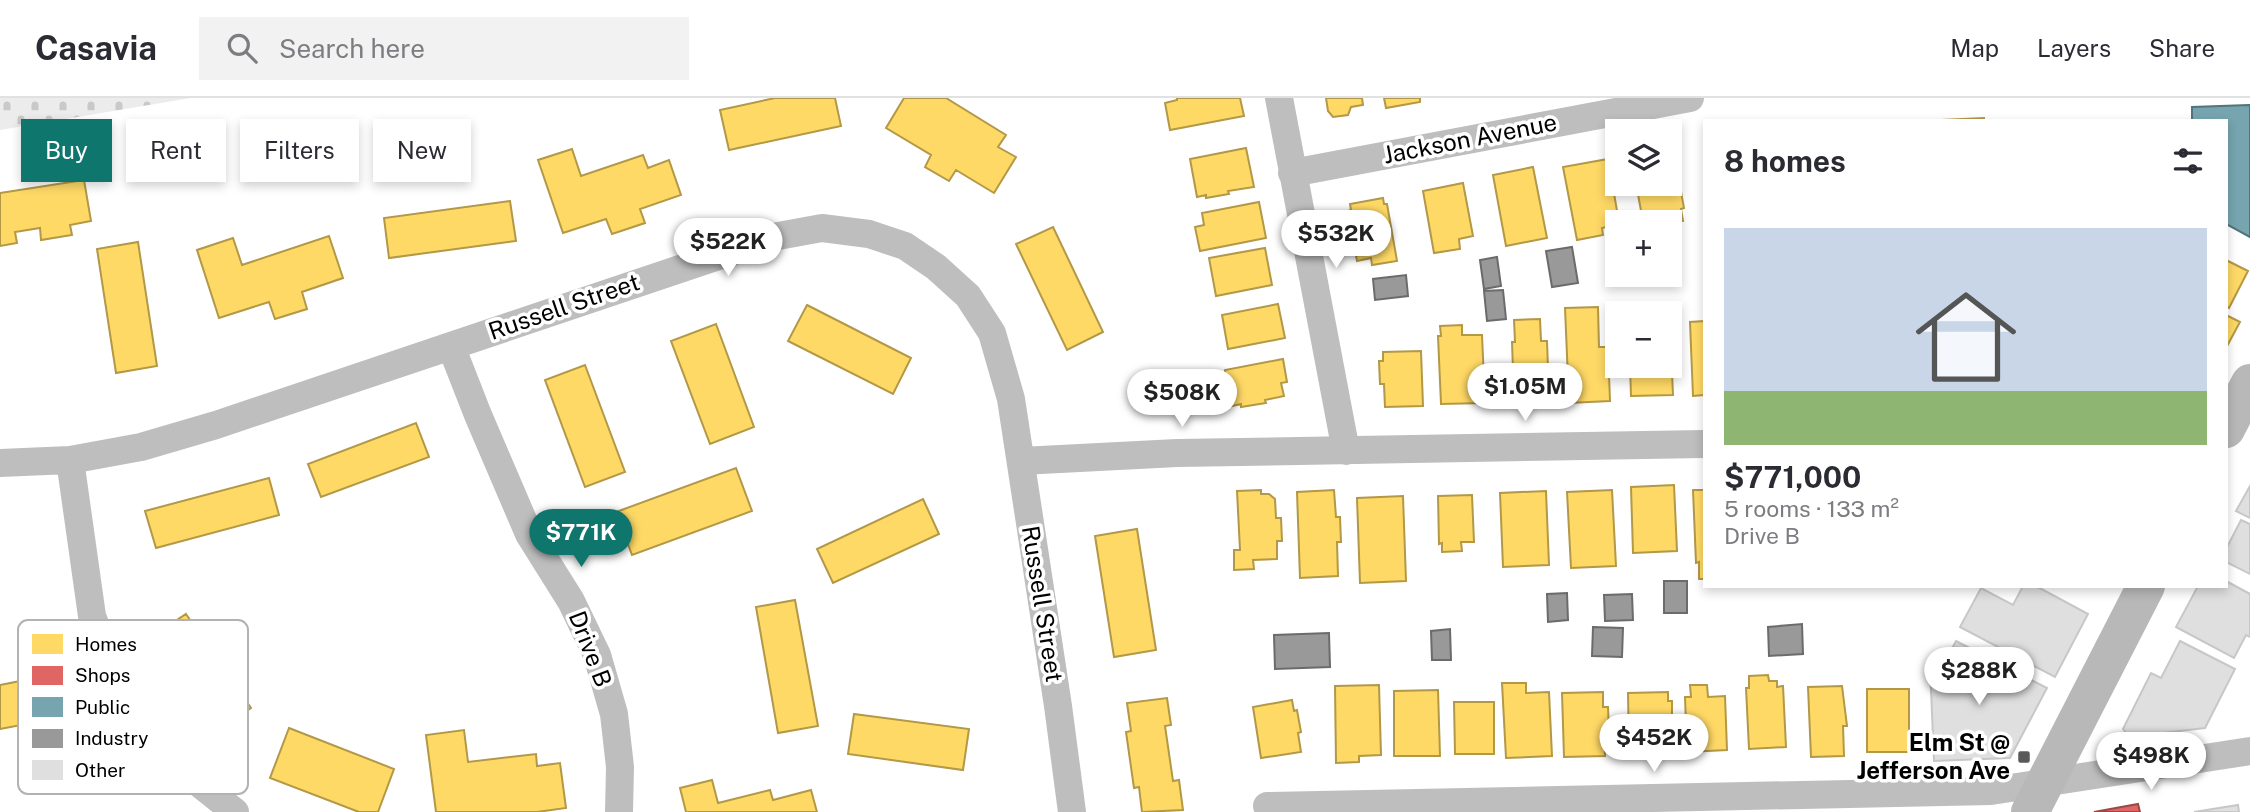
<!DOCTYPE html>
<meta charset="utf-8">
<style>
:root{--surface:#fff;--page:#f2f2f3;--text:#2b2b33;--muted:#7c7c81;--line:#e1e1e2;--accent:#0f766e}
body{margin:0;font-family:"Public Sans",sans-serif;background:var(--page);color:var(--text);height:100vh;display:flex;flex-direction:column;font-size:26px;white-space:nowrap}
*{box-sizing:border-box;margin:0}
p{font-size:23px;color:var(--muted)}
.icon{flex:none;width:38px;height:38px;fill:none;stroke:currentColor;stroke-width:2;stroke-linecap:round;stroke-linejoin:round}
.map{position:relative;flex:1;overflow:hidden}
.sheet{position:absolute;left:1703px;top:21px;width:525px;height:469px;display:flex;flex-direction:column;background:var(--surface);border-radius:0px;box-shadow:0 4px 10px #0003}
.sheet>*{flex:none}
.banner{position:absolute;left:21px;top:21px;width:665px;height:63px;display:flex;gap:14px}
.tools{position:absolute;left:1605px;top:21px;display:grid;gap:14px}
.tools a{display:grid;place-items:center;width:77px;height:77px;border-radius:0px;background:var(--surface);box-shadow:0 4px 10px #0003;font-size:35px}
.price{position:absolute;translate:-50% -60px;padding:0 16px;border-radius:24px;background:#fff;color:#222;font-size:23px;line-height:46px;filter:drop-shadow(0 2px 4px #0008)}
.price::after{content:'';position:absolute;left:50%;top:42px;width:21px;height:16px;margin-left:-10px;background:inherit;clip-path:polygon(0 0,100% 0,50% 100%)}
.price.on{background:var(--accent);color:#fff}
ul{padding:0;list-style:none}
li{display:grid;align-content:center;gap:14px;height:371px;padding:0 21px}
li+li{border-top:2px solid var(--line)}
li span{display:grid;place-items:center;height:217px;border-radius:0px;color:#555}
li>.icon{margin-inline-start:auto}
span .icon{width:126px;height:126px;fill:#fffc;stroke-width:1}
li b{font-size:30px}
h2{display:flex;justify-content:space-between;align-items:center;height:84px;padding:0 21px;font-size:30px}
.tag{padding:0 24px;border-radius:0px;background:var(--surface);box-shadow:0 4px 10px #0003;font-size:24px;line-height:63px}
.tag.on{background:var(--accent);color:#fff}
header{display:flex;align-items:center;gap:42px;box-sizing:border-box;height:98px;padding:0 35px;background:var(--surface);border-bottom:2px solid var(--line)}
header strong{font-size:33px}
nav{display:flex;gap:38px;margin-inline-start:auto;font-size:24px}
.search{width:490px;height:63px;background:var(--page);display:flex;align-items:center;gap:18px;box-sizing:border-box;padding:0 24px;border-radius:0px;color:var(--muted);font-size:26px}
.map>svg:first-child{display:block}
</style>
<header>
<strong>Casavia</strong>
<div class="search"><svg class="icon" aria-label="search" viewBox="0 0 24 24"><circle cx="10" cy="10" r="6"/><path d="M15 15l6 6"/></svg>Search here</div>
<nav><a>Map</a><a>Layers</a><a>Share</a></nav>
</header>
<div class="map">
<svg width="2250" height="714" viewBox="0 0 2250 714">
<defs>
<pattern id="cemetery-stones" width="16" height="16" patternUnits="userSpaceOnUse" patternTransform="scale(1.75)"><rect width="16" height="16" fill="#ececec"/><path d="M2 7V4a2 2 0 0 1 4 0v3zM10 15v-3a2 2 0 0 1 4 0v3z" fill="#c9c9c9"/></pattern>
</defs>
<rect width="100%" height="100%" fill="#fff"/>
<path fill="url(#cemetery-stones)" d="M0 0H191L0 32Z"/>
<path fill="#ffd966" stroke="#b29847" stroke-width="2" d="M775 0H835L841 28 729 52 720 12Z
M904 0H946L1006 37 998 49 1016 59 994 95 956 72 949 83 925 69 931 57 886 30Z
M1177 0H1240L1244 18 1170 32 1165 5 1177 2Z
M1326 0H1362L1363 7 1351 9 1348 17 1333 19 1328 13Z
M1384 0H1420V4L1386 10Z
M1984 20V23H1944L1943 22Z
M1672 45 1684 110 1681 111 1683 123 1670 125 1648 124 1646 118H1642L1636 86H1670V46Z
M1246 50 1254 89 1228 93 1229 96 1206 100V97L1197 99 1190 61Z
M572 51 581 78 643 57 648 70 669 62 681 97 640 111 645 125 612 136 606 121 563 135 538 62Z
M1608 61 1619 124 1617 127 1602 130 1603 137 1577 142 1563 69Z
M1533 69 1547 140 1506 148 1493 77Z
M84 82 91 123 70 127 72 137 41 142 40 130 15 134 17 145 0 148V95Z
M1463 85 1473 138 1459 141 1460 151 1434 155 1423 93Z
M1383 100 1384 106H1387L1397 163 1372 167 1371 160 1357 163 1348 113 1351 112 1350 106Z
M510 103 516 143 389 160 384 120Z
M1259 104 1266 140 1200 153 1195 129 1204 127 1202 115Z
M1053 129 1103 234 1067 252 1016 146Z
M329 138 343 180 302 194 307 211 275 221 269 204 219 220 197 152 233 140 242 167Z
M138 144 157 268 116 275 97 151Z
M1265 150 1272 187 1216 198 1209 160Z
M2226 162 2248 173 2229 210 2226 208Z
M1278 206 1285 240 1228 251 1222 217Z
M807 207 911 260 893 296 788 243Z
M1598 209 1599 249H1608L1610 303 1569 305 1565 210Z
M2226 217 2240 224 2226 250Z
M1540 221 1541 243H1547L1549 299 1514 301 1512 244H1515L1514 222Z
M1704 223V297L1693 298 1690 224Z
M716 226 754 329 710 346 671 243Z
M1462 227V237H1482L1485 305 1441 306 1438 238H1441L1440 228Z
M1670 229 1673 297 1631 298 1630 268H1670Z
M1421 253 1423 308 1385 309 1384 286H1380L1379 263H1383V254Z
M1283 261 1287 284 1281 285 1284 298 1265 302 1266 305 1241 309V306L1232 308 1231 305 1221 307 1215 277 1225 275V272Z
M585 267 625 374 585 389 545 282Z
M416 325 429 359 321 399 308 366Z
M736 370 752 413 632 457 616 414Z
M269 380 279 417 156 450 145 413Z
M1674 387 1677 453 1633 455 1631 389Z
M1261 392V396H1269L1275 401 1276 420H1281L1282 443H1277V461L1253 462 1254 471 1234 472V452H1240L1237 393Z
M1334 392 1336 419H1340L1341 444H1337L1338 478 1300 480 1297 394Z
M1612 392 1616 468 1571 470 1567 394Z
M1693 392H1704V481H1699V464L1696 465Z
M1546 393 1549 467 1503 469 1500 395Z
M1472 397 1474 444H1461L1462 453 1442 454V445L1439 446 1438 398Z
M1403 398 1406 483 1360 485 1357 400Z
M923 401 939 436 833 485 817 451Z
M1137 431 1156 552 1114 559 1095 438Z
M795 502 818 628 778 635 756 509Z
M186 516 251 610 219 632 153 538Z
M1768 577 1769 583H1777V589L1783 588 1786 649 1749 651 1746 590H1749V578Z
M45 578 53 621 0 631V587Z
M1502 585H1526V595L1549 594 1552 658 1506 660Z
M1379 587 1381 657 1359 658V664L1336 665 1335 588Z
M1690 587H1707L1708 599 1725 598 1727 652 1687 654 1685 599H1691Z
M1842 588 1847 628H1843L1844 658 1811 659 1808 589Z
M1867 591H1909V654H1867Z
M1438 592 1440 658H1394V593Z
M1603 594V609H1608L1609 633 1604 634 1605 658 1564 659 1562 595Z
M1668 594V603H1672V629H1669V651L1629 652 1628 595Z
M1167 600 1171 627 1165 628 1173 683 1179 682 1183 712 1142 714 1139 689 1134 690 1126 634 1131 633 1127 605Z
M1292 602 1294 613 1297 612 1301 634 1298 635 1301 654 1261 660 1253 609Z
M1454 604H1494V656H1455Z
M854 616 969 631 963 672 848 656Z
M289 630 394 671 378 714H359L270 680Z
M464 632 468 664 536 656 537 668 560 665 566 710 537 714H436L426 637Z
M712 682 718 705 770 692 773 702 811 692 817 714H686L680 690Z"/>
<path fill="#e06666" stroke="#9d4747" stroke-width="2" d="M2138 706 2140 714H2094Z"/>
<path fill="#76a5af" stroke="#53747a" stroke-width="2" d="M2249 7H2250V139L2226 126V23H2192V9Z"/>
<path fill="#999" stroke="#6b6b6b" stroke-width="2" d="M1572 149 1578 185 1552 189 1546 153Z
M1497 159 1501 188 1484 191 1480 162Z
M1406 177 1408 198 1375 202 1373 181Z
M1503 192 1506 221 1487 223 1484 193Z
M1664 483H1687V515H1664Z
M1567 495 1568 522 1548 524 1547 496Z
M1632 496 1633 522 1605 523 1604 497Z
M1802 526 1803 556 1769 558 1768 529Z
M1593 529 1623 530 1622 559 1592 558Z
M1450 531 1451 562H1432L1431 533Z
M1329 535 1330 569 1275 571 1274 537Z"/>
<path fill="#dfdfdf" stroke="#c7c7c7" stroke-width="2" d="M2250 388V420L2236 413Z
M2241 422 2250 426V476L2226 464V451Z
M2226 483 2250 496V539L2246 537 2234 560 2176 529 2198 488H2226Z
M2023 488H2036L2088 516 2055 579 1960 529 1981 490 2013 507Z
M1956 543 2047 590 2010 660 1934 663 1930 567 1944 566Z
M2180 543 2235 571 2205 630 2129 639 2123 631 2151 575 2161 580Z
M2238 707 2239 714H2194Z"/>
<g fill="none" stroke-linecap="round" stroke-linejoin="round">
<path stroke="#bebebe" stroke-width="28" d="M1279 0 1346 353
M1292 75 1690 0
M451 248 478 317 529 436 571 503 597 557 614 616 620 669 619 714
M70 362 92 518 116 581 144 629 170 662 235 714
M1021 363 1177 355 1704 346
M0 365 70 362 141 349 216 327 778 138 822 130 869 136 905 148 936 169 968 198 992 235 1011 301 1058 608 1072 714
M1267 708 1991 693 2250 653"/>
<path stroke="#b8b8b8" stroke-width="38" d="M2226 331 2250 285
M2030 714 2146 488"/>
</g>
<rect fill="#595959" stroke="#fff" stroke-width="2.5" x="2017" y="652" width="14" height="14" rx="3.5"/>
<g text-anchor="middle" stroke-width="7" stroke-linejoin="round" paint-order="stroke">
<g font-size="24" fill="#000" stroke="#fff">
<text transform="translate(1470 41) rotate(-11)" y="8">Jackson Avenue</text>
<text transform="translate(564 209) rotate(-19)" y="8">Russell Street</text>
<text transform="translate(1042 506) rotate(81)" y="8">Russell Street</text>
<text transform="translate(590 551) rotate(69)" y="8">Drive B</text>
</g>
<g font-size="24" font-weight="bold" fill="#000" stroke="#fff" text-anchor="end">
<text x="2010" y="653">Elm St @<tspan x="2010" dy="28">Jefferson Ave</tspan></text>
</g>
</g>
<rect x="18" y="522" width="230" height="174" rx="10" fill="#fff" stroke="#b2b2b2" stroke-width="2"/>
<rect x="32" y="536" width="31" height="20" fill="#ffd966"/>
<rect x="32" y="568" width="31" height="19" fill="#e06666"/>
<rect x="32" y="599" width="31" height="20" fill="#76a5af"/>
<rect x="32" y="631" width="31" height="19" fill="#999"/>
<rect x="32" y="662" width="31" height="20" fill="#dfdfdf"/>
<g font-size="19" fill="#000">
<text x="75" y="553">Homes</text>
<text x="75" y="584">Shops</text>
<text x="75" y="616">Public</text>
<text x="75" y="647">Industry</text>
<text x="75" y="679">Other</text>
</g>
</svg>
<div class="tools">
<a><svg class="icon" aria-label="layers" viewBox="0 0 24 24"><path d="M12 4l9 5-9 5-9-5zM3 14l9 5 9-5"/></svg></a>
<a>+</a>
<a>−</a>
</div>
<b class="price" style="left:1336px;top:172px">$532K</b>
<b class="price" style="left:728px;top:180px">$522K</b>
<b class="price" style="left:1525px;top:325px">$1.05M</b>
<b class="price" style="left:1182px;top:331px">$508K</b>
<b class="price on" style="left:581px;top:471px">$771K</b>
<b class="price" style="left:1979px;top:609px">$288K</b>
<b class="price" style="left:1654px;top:676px">$452K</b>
<b class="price" style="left:2151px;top:694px">$498K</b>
<div class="banner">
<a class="tag on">Buy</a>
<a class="tag">Rent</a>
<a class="tag">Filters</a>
<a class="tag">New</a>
</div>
<section class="sheet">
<h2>8 homes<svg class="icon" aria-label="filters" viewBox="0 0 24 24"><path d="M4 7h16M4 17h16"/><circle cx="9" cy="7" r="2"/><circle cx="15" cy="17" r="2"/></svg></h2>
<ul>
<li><span style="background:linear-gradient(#c9d6e8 75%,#8fb573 0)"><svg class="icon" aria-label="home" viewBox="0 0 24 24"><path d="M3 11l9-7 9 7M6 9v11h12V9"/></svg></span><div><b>$771,000</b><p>5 rooms · 133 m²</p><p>Drive B</p></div></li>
</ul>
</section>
</div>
